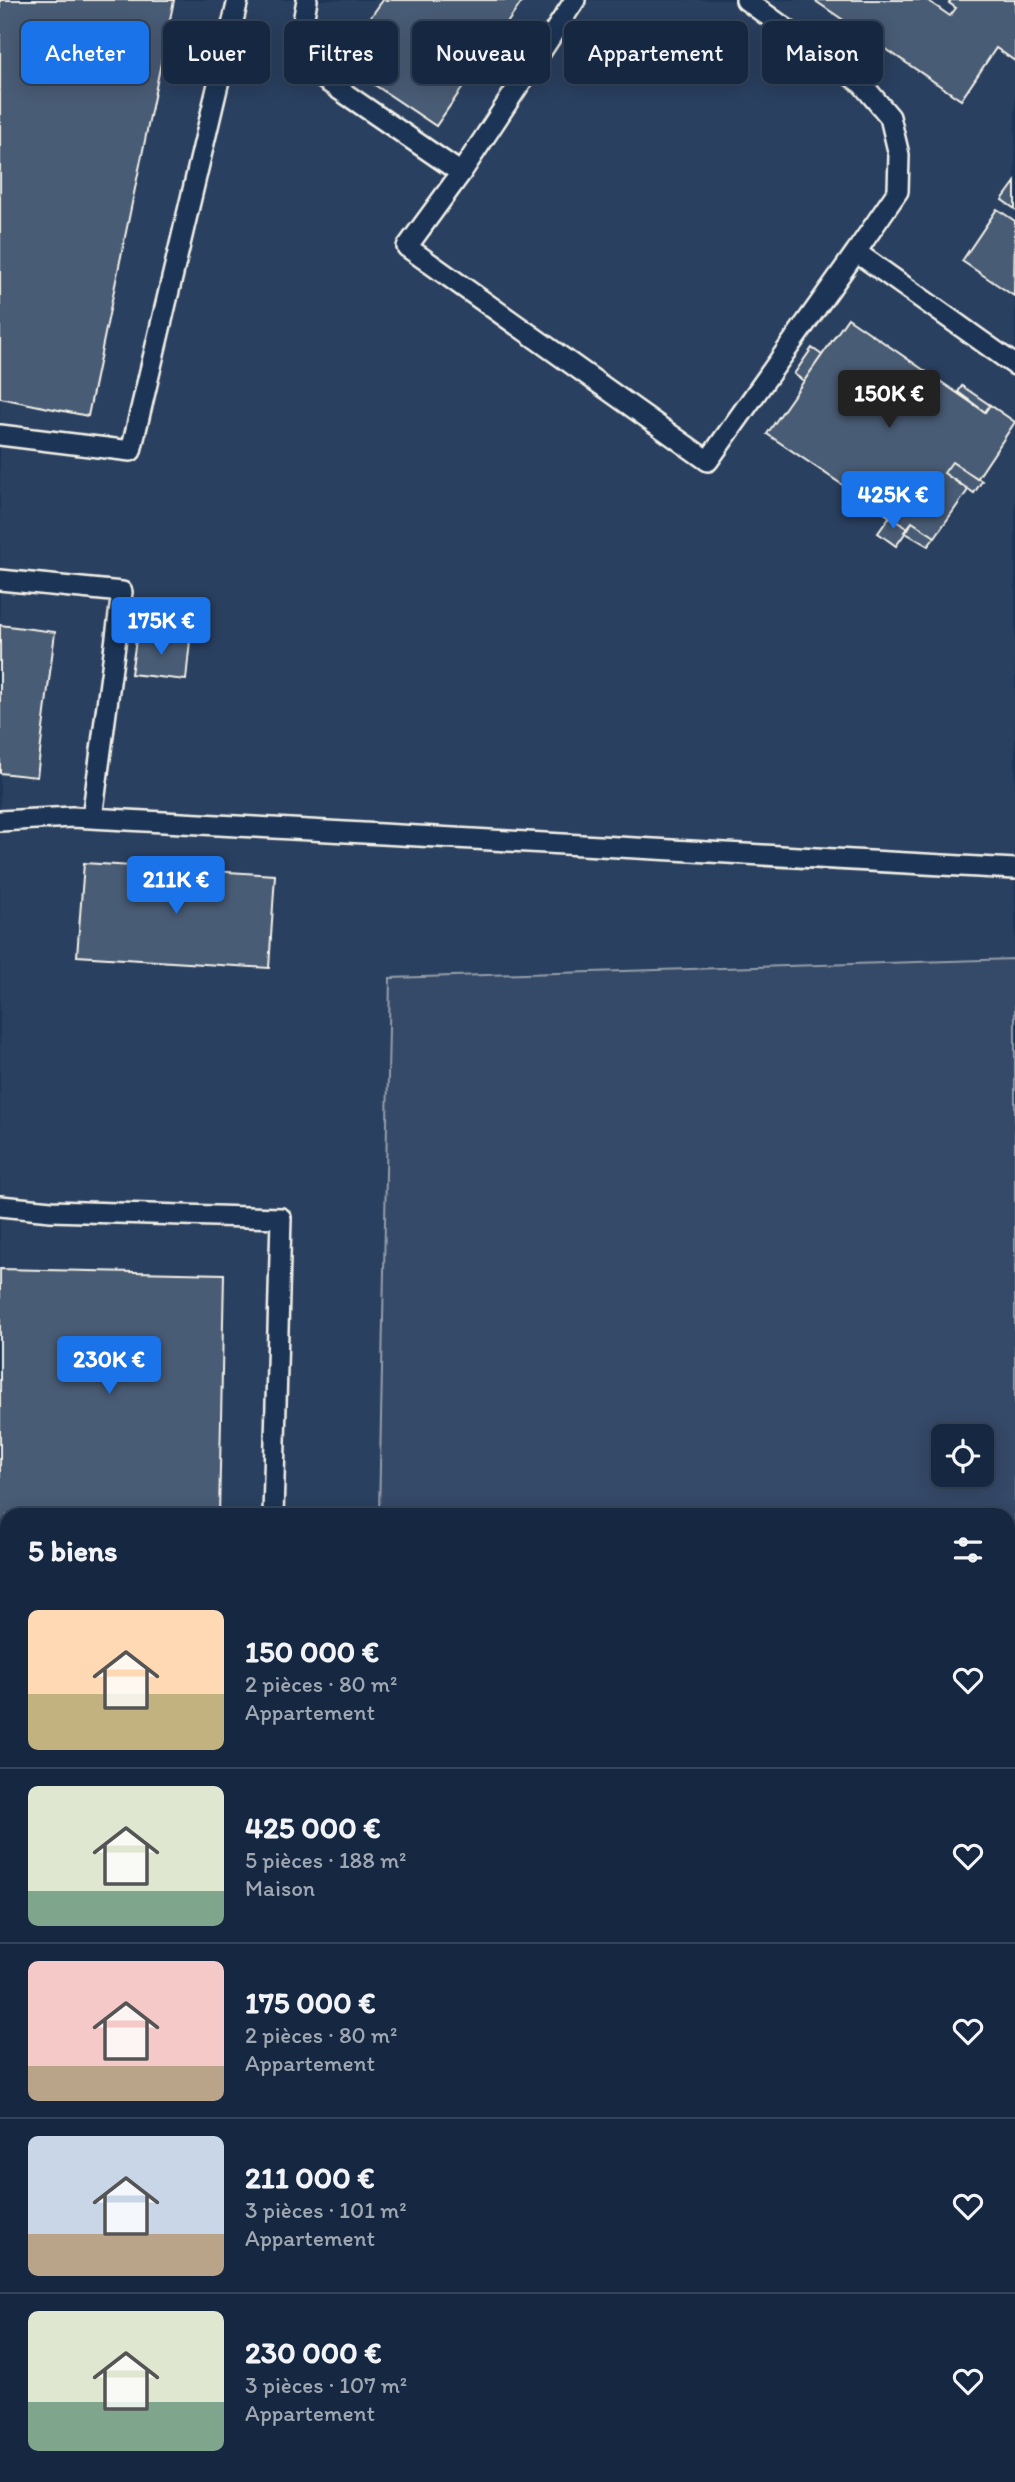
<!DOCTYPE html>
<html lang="fr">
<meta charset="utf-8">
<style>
:root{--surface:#162841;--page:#23344c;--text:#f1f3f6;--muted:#9ea6b1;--line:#35445a;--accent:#1a73e8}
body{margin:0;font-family:Itim,sans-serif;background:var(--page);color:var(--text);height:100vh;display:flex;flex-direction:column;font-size:26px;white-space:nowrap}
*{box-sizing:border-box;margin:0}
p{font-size:23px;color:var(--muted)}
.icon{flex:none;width:38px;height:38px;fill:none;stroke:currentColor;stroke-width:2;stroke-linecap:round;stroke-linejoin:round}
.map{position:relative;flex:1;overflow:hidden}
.side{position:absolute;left:0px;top:1508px;width:1015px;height:975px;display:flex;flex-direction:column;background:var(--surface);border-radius:21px 21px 0 0;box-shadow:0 4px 18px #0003,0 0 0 2px var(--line)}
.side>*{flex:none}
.top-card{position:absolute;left:21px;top:21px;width:973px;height:63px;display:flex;gap:14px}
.fabs{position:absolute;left:931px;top:1424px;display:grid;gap:14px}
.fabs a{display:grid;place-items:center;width:63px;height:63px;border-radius:10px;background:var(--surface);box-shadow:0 4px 18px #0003,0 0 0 2px var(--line);font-size:35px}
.price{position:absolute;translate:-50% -60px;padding:0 16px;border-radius:7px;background:var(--accent);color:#fff;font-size:23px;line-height:46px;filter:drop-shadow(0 2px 4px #0008)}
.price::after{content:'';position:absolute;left:50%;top:42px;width:21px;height:16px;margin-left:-10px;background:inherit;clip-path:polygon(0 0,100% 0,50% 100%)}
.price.on{background:#222;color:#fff}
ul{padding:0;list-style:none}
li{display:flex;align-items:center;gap:21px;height:175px;padding:0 28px}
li+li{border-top:2px solid var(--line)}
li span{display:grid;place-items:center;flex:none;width:196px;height:140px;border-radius:10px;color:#555}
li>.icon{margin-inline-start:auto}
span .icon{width:84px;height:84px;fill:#fffc;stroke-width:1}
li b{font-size:30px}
h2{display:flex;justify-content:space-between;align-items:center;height:84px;padding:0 28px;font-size:30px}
.pill{padding:0 24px;border-radius:10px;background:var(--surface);box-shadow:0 4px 18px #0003,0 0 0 2px var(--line);font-size:24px;line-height:63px}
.pill.on{background:var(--accent);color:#fff}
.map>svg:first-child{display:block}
</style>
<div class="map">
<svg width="1015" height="2482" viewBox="0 0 1015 2482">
<rect width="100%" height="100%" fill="#1d3557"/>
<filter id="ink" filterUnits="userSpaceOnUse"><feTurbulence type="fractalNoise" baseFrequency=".0143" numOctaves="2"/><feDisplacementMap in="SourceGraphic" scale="14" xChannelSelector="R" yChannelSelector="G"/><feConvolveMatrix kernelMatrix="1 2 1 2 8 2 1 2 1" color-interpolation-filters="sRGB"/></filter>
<g filter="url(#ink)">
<path fill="#2a4060" d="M0 0H1015V959L390 978 384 1515 7 1516V2378L0 2450Z"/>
<path fill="#354a67" stroke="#949ea8" stroke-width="2" fill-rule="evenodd" d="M1015 959V1877H1008V1516L379 1515 390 978ZM943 1437H982V1475H943Z
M1008 2194 1015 2196V2264L1008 2294Z
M7 2378V2476H792L791 2482H0V2450Z"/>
<path fill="#485b74" stroke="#f4f1e8" stroke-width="2" d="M0 0H174L88 416 0 398Z
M383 0H523L436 126 339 61Z
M814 0H927L950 16 956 8 949 3 951 0H1015V61L996 48 961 100Z
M1015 182V209L1002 200Z
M997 209 1015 221 1014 296 962 261Z
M848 318 985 412 990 405 1015 422 977 479 952 462 944 473 968 490 935 537 912 522 908 529 767 434Z
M812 348 822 355 804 381 794 374Z
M962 386 990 405 985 412 958 392Z
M952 462 982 481 974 493 944 473Z
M890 516 908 529 896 546 878 533Z
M912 522 935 537 928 546 904 532Z
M0 625 55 632 37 777 0 773Z
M137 633 190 640 186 680 131 674Z
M84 863 275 875 269 968 77 956Z
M0 1269 224 1274 219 1516H7V1626H0Z
M1015 1979V2131L1008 2160V2007Z
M866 2476H961L959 2482H865Z"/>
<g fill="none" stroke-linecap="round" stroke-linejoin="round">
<defs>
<path id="lane" d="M307 0 296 60 461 173
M575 0 461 173 407 247 708 461 856 252
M746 0 862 84 890 117 899 155 898 191 856 252 1015 365
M0 435 131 451 238 0
M0 580 122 592 92 818
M0 821 72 817 1015 869
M0 1206 51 1211 281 1218 273 1516
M0 1800H7
M825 2482 826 2476"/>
<path id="street" d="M1008 1917H1015"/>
</defs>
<use href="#lane" stroke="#f4f1e8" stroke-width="24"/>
<use href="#street" stroke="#f4f1e8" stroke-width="44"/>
<use href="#lane" stroke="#1d3557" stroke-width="19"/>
<use href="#street" stroke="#1d3557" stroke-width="38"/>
</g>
</g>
</svg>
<div class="fabs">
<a><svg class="icon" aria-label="locate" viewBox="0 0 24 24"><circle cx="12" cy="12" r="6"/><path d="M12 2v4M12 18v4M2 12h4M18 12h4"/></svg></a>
</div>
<b class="price on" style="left:889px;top:430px">150K €</b>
<b class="price" style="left:893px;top:531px">425K €</b>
<b class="price" style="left:161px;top:657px">175K €</b>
<b class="price" style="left:176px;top:916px">211K €</b>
<b class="price" style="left:109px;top:1396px">230K €</b>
<div class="top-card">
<a class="pill on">Acheter</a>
<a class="pill">Louer</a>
<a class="pill">Filtres</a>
<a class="pill">Nouveau</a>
<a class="pill">Appartement</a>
<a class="pill">Maison</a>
</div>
<section class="side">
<h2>5 biens<svg class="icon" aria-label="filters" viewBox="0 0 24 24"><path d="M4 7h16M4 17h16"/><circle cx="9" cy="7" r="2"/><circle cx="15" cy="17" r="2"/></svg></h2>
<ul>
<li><span style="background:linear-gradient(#ffd9b3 60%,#c2b280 0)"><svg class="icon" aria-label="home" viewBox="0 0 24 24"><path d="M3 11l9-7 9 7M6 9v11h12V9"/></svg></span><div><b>150 000 €</b><p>2 pièces · 80 m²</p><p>Appartement</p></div><svg class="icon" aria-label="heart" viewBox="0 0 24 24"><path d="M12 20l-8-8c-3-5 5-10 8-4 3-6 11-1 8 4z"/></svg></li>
<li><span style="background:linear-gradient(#dfe7d0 75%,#7fa58c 0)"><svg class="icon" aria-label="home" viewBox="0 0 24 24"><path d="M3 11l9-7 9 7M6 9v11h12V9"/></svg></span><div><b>425 000 €</b><p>5 pièces · 188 m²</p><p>Maison</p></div><svg class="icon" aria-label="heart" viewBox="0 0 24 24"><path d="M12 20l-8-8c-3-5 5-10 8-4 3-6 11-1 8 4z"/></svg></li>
<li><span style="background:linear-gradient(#f6c9c9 75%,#b9a48a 0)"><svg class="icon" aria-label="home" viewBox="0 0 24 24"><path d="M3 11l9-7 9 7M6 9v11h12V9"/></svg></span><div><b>175 000 €</b><p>2 pièces · 80 m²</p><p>Appartement</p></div><svg class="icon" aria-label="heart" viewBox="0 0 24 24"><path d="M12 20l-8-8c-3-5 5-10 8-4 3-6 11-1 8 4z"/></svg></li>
<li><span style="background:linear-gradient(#c9d6e8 70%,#b9a48a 0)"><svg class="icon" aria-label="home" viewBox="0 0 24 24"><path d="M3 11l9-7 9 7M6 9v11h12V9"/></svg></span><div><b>211 000 €</b><p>3 pièces · 101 m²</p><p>Appartement</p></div><svg class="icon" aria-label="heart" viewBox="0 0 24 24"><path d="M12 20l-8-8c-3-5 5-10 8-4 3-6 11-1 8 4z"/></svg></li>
<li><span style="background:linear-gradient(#dfe7d0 65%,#7fa58c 0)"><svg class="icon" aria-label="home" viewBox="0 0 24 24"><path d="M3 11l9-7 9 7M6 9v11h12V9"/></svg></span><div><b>230 000 €</b><p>3 pièces · 107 m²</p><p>Appartement</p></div><svg class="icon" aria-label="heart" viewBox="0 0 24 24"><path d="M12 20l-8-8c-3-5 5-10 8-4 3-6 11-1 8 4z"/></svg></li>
</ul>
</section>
</div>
